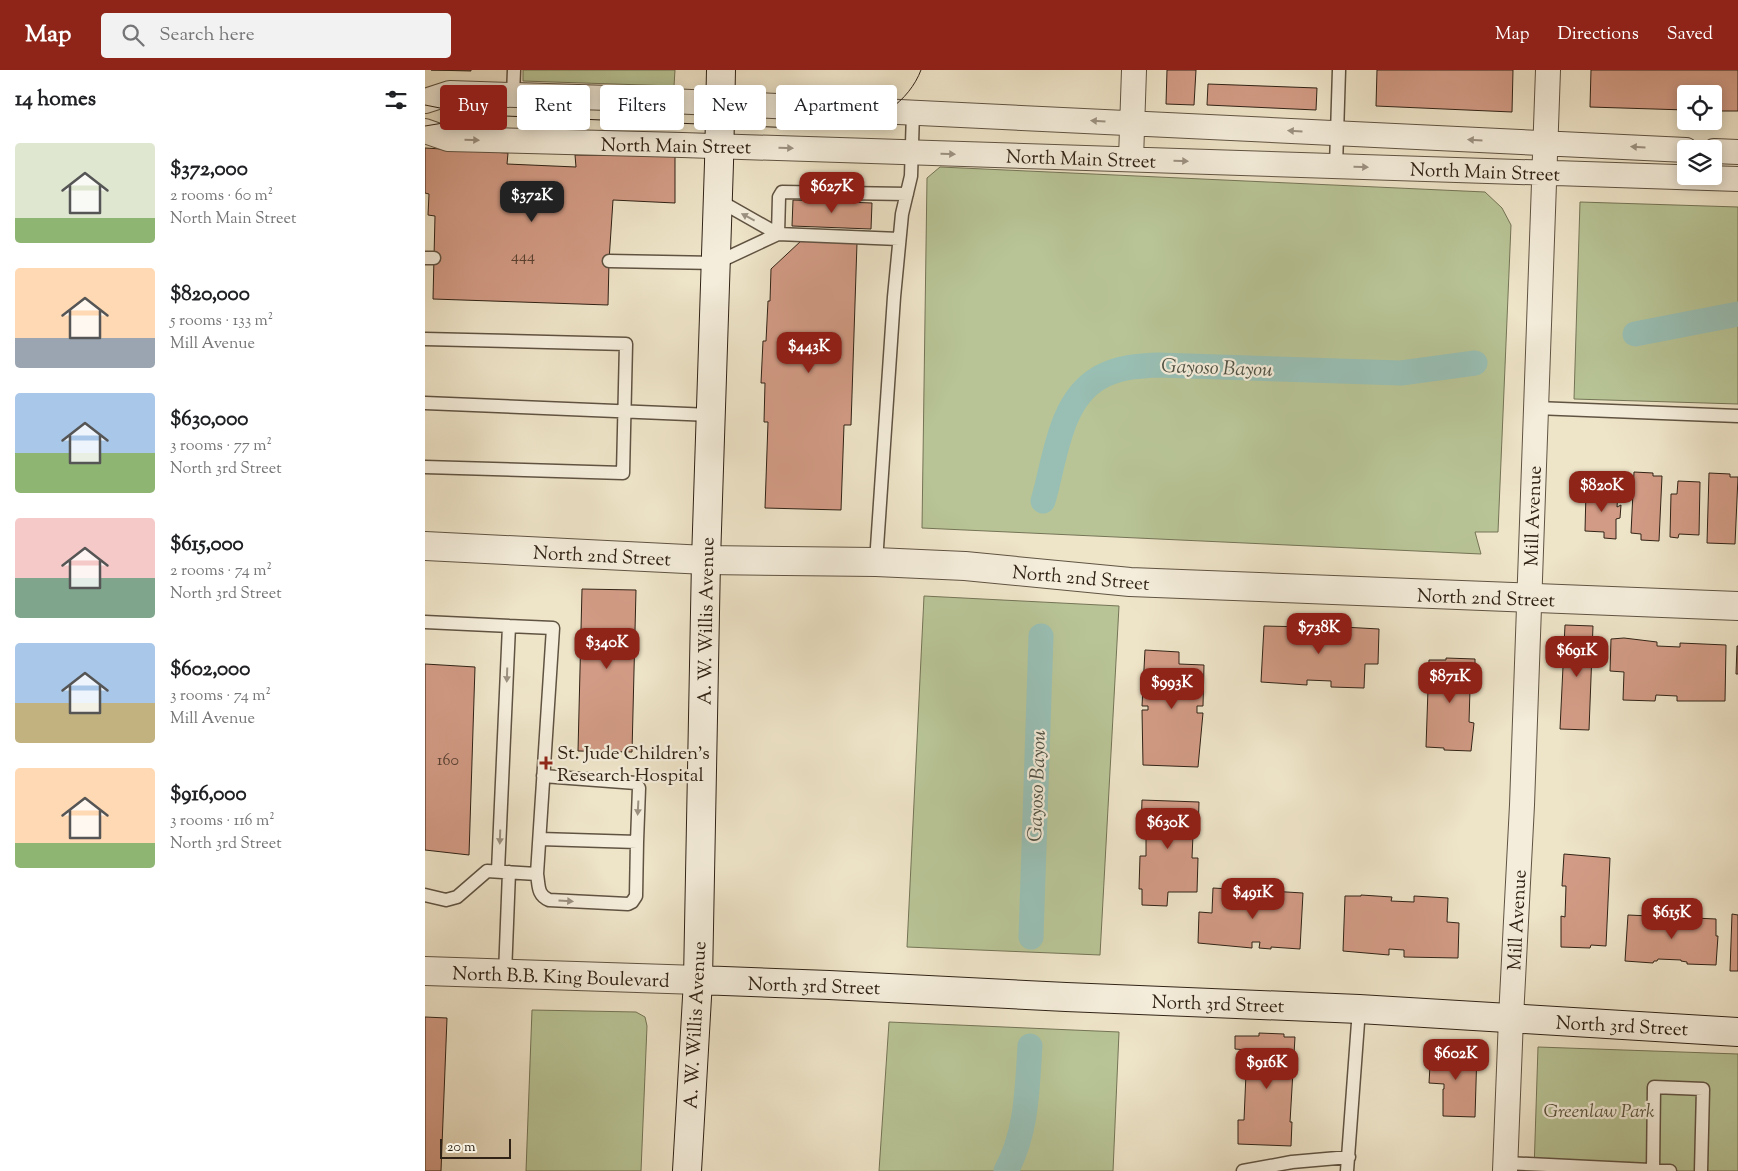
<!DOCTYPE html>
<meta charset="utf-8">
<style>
:root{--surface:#fff;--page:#f2f2f2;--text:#202124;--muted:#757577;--accent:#8f2418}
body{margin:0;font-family:"Sorts Mill Goudy",serif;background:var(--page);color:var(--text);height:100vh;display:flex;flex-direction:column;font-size:19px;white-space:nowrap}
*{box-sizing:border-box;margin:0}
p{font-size:16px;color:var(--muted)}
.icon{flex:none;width:28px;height:28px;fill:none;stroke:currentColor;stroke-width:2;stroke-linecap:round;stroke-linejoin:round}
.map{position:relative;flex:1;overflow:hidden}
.side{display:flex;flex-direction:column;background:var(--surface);width:425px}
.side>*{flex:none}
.top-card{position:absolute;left:15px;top:15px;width:475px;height:45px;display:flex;gap:10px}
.buttons{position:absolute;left:1252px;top:15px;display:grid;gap:10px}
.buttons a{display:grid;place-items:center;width:45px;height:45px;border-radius:5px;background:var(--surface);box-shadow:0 2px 12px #0003;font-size:25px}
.scale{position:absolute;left:15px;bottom:12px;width:71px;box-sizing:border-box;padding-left:5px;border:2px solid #312316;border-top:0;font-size:14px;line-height:18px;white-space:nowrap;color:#312316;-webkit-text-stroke:4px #f4eddb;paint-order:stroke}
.price{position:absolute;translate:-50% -42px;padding:0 11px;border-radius:10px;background:var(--accent);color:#fff;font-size:16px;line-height:32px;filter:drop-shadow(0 1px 2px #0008)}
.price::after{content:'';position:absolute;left:50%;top:30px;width:15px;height:11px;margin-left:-8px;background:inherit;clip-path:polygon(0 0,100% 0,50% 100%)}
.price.current{background:#222;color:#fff}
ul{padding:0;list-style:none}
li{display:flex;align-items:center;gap:15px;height:125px;padding:0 15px}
li span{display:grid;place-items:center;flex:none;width:140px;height:100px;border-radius:5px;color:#555}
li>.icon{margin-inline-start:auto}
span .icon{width:60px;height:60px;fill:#fffc;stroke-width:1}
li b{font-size:21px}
h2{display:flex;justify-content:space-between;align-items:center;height:60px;padding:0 15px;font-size:21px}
.pill{padding:0 18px;border-radius:5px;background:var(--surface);box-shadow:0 2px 12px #0003;font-size:18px;line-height:45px}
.pill.current{background:var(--accent);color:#fff}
header{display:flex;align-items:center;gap:30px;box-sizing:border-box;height:70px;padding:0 25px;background:var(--accent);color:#fff}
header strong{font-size:24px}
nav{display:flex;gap:28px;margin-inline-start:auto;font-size:18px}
.search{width:350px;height:45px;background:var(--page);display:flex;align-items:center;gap:12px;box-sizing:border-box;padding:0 18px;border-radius:5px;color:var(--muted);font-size:19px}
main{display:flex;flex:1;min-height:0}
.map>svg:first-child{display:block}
</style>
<header>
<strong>Map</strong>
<div class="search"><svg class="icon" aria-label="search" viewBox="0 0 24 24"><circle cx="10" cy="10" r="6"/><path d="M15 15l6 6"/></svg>Search here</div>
<nav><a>Map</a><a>Directions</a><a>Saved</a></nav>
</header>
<main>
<section class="side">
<h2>14 homes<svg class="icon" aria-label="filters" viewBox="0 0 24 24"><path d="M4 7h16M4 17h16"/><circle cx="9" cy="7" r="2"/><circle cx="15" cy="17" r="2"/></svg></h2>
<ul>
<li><span style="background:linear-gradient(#dfe7d0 75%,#8fb573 0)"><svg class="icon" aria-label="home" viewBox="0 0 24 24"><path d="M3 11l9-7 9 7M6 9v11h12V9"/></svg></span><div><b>$372,000</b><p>2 rooms · 60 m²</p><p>North Main Street</p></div></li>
<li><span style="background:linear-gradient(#ffd9b3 70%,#9aa5b1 0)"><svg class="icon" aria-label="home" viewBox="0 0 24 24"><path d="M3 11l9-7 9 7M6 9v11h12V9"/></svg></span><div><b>$820,000</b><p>5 rooms · 133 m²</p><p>Mill Avenue</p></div></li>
<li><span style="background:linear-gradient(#a9c7e8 60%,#8fb573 0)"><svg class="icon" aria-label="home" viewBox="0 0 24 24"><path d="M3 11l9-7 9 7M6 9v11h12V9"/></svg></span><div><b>$630,000</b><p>3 rooms · 77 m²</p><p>North 3rd Street</p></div></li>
<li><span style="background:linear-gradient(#f6c9c9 60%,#7fa58c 0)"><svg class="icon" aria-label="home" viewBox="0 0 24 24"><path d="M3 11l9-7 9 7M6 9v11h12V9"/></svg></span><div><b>$615,000</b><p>2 rooms · 74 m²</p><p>North 3rd Street</p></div></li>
<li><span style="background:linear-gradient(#a9c7e8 60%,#c2b280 0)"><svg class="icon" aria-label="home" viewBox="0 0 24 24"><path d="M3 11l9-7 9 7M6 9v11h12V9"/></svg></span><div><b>$602,000</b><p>3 rooms · 74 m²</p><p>Mill Avenue</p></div></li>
<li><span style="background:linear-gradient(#ffd9b3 75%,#8fb573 0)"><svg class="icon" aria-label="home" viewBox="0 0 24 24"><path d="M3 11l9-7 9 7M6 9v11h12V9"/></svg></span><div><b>$916,000</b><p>3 rooms · 116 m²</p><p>North 3rd Street</p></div></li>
</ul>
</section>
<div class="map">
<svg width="1313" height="1101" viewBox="0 0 1313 1101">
<rect width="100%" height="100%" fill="#eee4c8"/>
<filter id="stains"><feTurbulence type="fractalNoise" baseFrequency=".004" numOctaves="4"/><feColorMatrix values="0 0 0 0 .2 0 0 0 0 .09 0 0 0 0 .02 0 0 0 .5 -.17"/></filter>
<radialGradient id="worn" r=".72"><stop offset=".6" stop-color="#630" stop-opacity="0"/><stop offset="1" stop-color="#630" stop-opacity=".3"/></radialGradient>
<path fill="#b8c496" stroke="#747456" d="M98 0H250L249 16 98 11Z
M515 97 1060 122 1077 138 1086 155 1073 462H1050L1056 484 497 458 502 108Z
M1155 132 1313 137V334L1149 329Z
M499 526 694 536 675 885 482 877Z
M107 940 211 942 220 947 222 956 216 1101H101Z
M464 952 694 962 688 1101H454Z
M1113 977 1313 984V1101H1109Z"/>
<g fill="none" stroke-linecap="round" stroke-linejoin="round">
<path stroke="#99bfb4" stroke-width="25" d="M1210 264 1313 244
M618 431C630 391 634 331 674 308 692 297 713 296 733 295L976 303 1050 293
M606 867 616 566
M581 1101C602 1062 602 1020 605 976"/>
</g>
<path fill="#d29b85" stroke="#312316" d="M6 0H46V1Z
M742 0H771L769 35 741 34Z
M952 0H1088L1087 42 951 36Z
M1166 0H1313V41H1289V24H1261V40L1165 37Z
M783 14 892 18 891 40 782 35Z
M0 78 83 83 82 94 151 97 150 85 250 86V133L188 130 184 191 183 235 8 229 10 146 3 145 4 124 0 123Z
M368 130 447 133 446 159 367 156Z
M377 170 432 173 426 355H419L416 440 340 438 343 352H339L340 313H336L338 271H341L343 231H345L346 199Z
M1209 402 1228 403V406H1237L1234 471 1216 470V464L1206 463Z
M1284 403 1305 404V407H1313L1310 474 1282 473Z
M1253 411 1275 412 1274 465 1254 464 1253 468 1245 467 1246 424H1252Z
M1161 421 1193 423 1192 437 1196 435 1195 448 1191 449V469L1179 468V462L1160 461Z
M157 519 211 520 207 682 153 681Z
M884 555 893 556 892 562 900 563V556L954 559 953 594H940L939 618 906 617V611L882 610V615L836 612 839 556 884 557Z
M1140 555 1168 556 1164 660 1135 659Z
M1199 568 1232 572V576L1255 577V573L1301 575 1300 631H1252V626L1231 625 1230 631 1198 630 1199 602 1185 601 1186 569Z
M1312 576H1313V604H1311Z
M720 580 754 582V594L779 595 778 636H772V643H778L773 697 718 695 717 640H723V636H717Z
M1021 588 1050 589V619H1045L1044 652 1049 653 1046 681 1019 680V678L1001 677 1004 590H1021Z
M0 594 50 597 44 785 0 780Z
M717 730 774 732 773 765H768L767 788H773L772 822H743L742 836 717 835V819H714L715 786H721V763H716Z
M1139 784 1185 788 1181 876 1166 875 1165 878 1136 877V846L1140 847 1141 816H1137Z
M788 818 821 820V825L845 826V821L878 823 875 879 846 877V879L834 878 835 872H827V878L773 873 774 842 787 843Z
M936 825 967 827 966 831 989 832V826L1023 828 1022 852 1034 853 1033 888 979 887V880L964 879V885L918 881 920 826H936Z
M1307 844 1313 845V901H1305Z
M1203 845 1291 849V866H1293L1291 895 1262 894V892L1256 891V890L1233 889 1232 891H1229L1228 893 1200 891Z
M0 947 22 948 16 1101H0Z
M834 963 859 964V967H870L865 1052H867L866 1076 813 1074V1050H819L822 980 810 979V966H834Z
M1021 979 1052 980 1050 1047 1018 1046V1019H1019V1014L1004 1013 1005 996H1000L1001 988H1021Z"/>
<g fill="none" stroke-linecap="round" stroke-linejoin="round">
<defs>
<path id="service" d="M88 25 89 0
M911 96 914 0
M293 130 353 164 474 169
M353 164 354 127 357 122 482 124
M0 188H9
M184 191 291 193 353 164
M0 269 201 274 198 403 0 397
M0 333 286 345
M1111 338 1313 346
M451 492 469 227 477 144 486 106 488 42
M0 552 128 558 112 804 62 801 32 827 21 830 0 825
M115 769 212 772 214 718 211 713 118 706
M73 801 84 556
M112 804C114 815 112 825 124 830L203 834 207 832 211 826 212 772
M80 904 84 802
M1081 1093 1245 1101
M1228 1100 1229 1017 1278 1019 1276 1101
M818 1101 867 1092 924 1087
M922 1101 934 939"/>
<path id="minor" d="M0 31 25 23 184 28 1261 80
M0 61 23 69 257 75 1313 109
M1289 81 1313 82
M706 89 709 0
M1080 1101 1086 948 1097 735 1123 0"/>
<path id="tertiary" d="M0 476 281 490 451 492 540 496 705 512 1313 536
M0 901 273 910"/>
<path id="secondary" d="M273 910 404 915 641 927 934 939 1313 962
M262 1101 273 910 281 490 294 93 296 0"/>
</defs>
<use href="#service" stroke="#605342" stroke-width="15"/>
<use href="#minor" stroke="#605342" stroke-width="26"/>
<use href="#tertiary" stroke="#605342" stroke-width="30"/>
<use href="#secondary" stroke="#312316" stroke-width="30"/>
<use href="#service" stroke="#f4eddb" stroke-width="12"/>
<use href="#minor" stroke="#f4eddb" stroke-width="24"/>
<use href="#tertiary" stroke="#f4eddb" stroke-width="28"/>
<use href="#secondary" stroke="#f4eddb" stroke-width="28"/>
<path stroke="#312316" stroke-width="1" d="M0 35 45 44 80 46 395 59C403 59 411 60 418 58 451 53 484 32 496 0
M0 56 49 48"/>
</g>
<defs><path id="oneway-solid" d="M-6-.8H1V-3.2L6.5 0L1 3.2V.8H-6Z" transform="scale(1.25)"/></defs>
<g fill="#9c9282">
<use href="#oneway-solid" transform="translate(673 51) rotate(-177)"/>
<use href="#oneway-solid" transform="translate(870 61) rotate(-177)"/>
<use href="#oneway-solid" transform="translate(47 70) rotate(2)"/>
<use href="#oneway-solid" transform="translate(1050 70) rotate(-177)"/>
<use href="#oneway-solid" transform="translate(1213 77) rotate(-177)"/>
<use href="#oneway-solid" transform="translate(361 78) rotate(2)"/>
<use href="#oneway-solid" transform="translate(523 84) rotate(2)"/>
<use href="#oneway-solid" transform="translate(756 91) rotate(2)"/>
<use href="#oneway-solid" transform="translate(936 97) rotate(2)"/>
<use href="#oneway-solid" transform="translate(323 147) rotate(-152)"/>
<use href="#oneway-solid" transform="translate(82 605) rotate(92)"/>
<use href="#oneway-solid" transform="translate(213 738) rotate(93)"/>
<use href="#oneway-solid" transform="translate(75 767) rotate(92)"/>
<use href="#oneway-solid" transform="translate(141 831) rotate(3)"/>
</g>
<path fill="#8f2418" stroke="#f4eddb" stroke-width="2" d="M118.5 685.5h5v5h5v5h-5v5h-5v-5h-5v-5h5z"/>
<g text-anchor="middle" stroke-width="4.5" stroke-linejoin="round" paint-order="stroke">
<g font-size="16" fill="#594132">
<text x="98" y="191">444</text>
<text x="23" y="695">160</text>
</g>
<g font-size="19" fill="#312316" stroke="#f4eddb">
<text transform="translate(251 75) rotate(1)" y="7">North Main Street</text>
<text transform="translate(656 88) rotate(2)" y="7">North Main Street</text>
<text transform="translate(1060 101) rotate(2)" y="7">North Main Street</text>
<text transform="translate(1107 446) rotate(-88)" y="7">Mill Avenue</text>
<text transform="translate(177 485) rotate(3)" y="7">North 2nd Street</text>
<text transform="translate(656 507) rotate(5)" y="7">North 2nd Street</text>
<text transform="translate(1061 527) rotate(2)" y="7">North 2nd Street</text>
<text transform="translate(280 551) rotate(-89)" y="7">A. W. Willis Avenue</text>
<text transform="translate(1091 850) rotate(-87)" y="7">Mill Avenue</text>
<text transform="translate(136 906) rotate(2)" y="7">North B.B. King Boulevard</text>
<text transform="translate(389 915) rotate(2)" y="7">North 3rd Street</text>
<text transform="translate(793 933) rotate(2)" y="7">North 3rd Street</text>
<text transform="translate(269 955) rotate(-87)" y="7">A. W. Willis Avenue</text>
<text transform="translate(1197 955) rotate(3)" y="7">North 3rd Street</text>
</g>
<g font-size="19" fill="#312316" stroke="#f4eddb" text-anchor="start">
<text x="132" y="689">St. Jude Children's<tspan x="132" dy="22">Research Hospital</tspan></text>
</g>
<g font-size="19" font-style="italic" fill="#5a533c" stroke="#f4eddb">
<text x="1174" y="1047">Greenlaw Park</text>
</g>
<g font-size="20" font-style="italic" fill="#505245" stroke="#f4eddb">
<text transform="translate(792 297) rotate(2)" y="7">Gayoso Bayou</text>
<text transform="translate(611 716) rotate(-88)" y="7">Gayoso Bayou</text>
</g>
</g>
<rect width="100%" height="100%" filter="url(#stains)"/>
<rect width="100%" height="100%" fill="url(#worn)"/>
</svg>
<div class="buttons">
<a><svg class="icon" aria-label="locate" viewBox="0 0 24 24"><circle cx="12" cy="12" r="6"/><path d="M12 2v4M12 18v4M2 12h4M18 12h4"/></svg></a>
<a><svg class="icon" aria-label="layers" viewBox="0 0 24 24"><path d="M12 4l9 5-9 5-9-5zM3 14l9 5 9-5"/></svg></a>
</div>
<div class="scale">20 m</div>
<b class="price" style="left:407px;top:144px">$627K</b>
<b class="price current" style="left:107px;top:153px">$372K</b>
<b class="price" style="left:384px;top:304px">$443K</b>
<b class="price" style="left:1177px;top:443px">$820K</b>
<b class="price" style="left:894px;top:585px">$738K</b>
<b class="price" style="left:182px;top:600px">$340K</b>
<b class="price" style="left:1152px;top:608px">$691K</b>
<b class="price" style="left:1025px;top:634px">$871K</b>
<b class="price" style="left:747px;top:640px">$993K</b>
<b class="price" style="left:743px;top:780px">$630K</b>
<b class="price" style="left:828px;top:850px">$491K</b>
<b class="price" style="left:1247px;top:870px">$615K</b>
<b class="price" style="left:1031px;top:1011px">$602K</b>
<b class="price" style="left:842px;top:1020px">$916K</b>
<div class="top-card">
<a class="pill current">Buy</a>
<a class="pill">Rent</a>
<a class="pill">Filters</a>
<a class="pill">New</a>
<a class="pill">Apartment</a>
</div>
</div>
</main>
